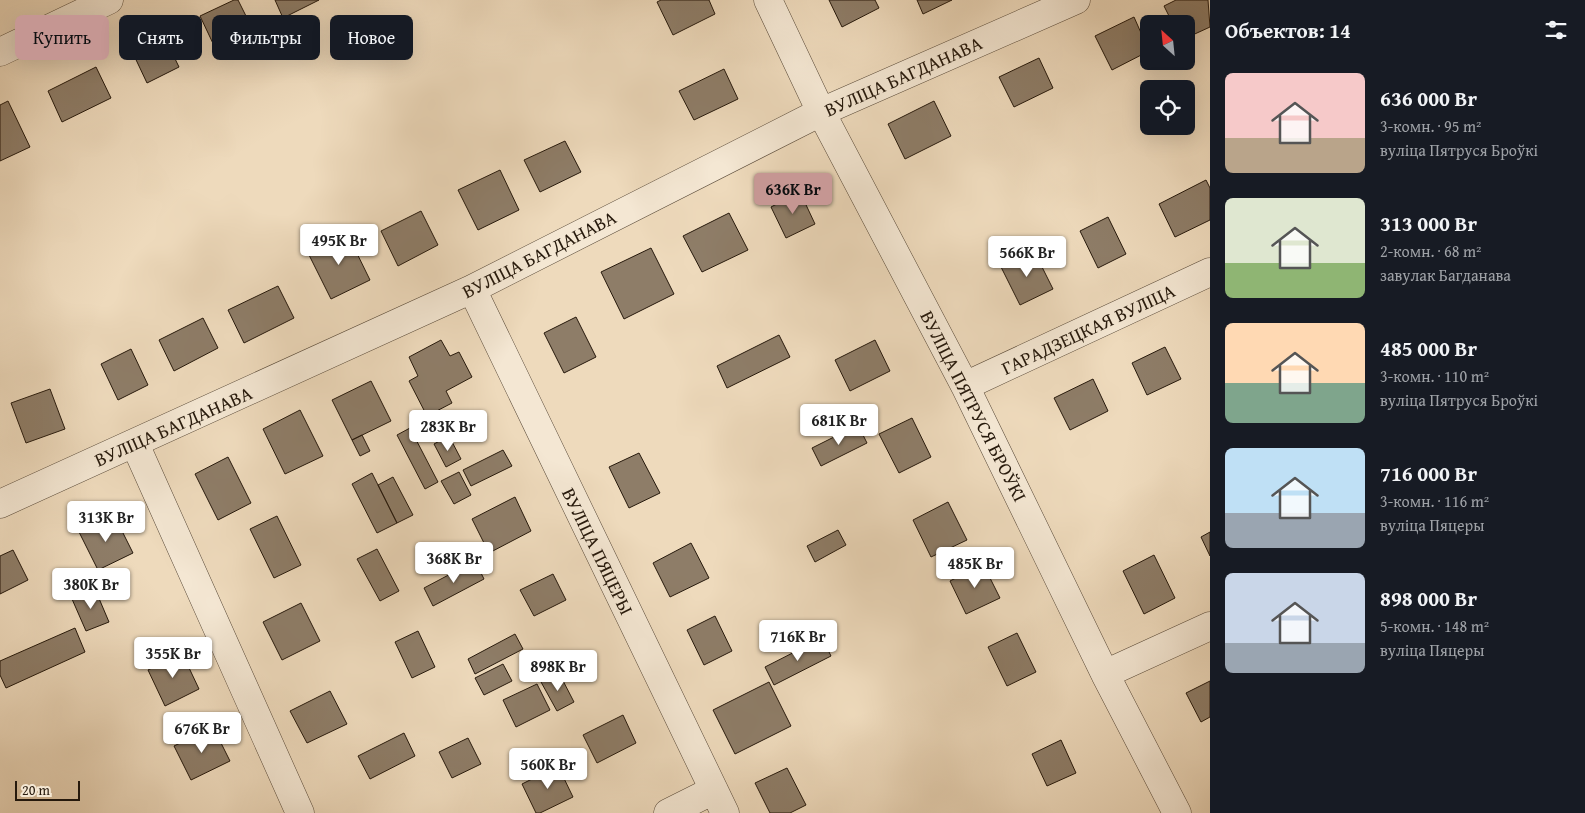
<!DOCTYPE html>
<html lang="ru">
<meta charset="utf-8">
<style>
:root{--surface:#171b24;--page:#242831;--text:#f1f3f6;--muted:#9ea1a6;--accent:#c59692}
body{margin:0;font-family:"Gentium Book Plus",serif;background:var(--page);color:var(--text);height:100vh;display:flex;flex-direction:column;font-size:19px;white-space:nowrap}
*{box-sizing:border-box;margin:0}
p{font-size:16px;color:var(--muted)}
.icon{flex:none;width:28px;height:28px;fill:none;stroke:currentColor;stroke-width:2;stroke-linecap:round;stroke-linejoin:round}
.map{position:relative;flex:1;overflow:hidden}
.sheet{display:flex;flex-direction:column;background:var(--surface);width:375px}
.sheet>*{flex:none}
.hud{position:absolute;left:15px;top:15px;width:475px;height:45px;display:flex;gap:10px}
.needle{width:32px;rotate:333deg}
.controls{position:absolute;left:1140px;top:15px;display:grid;gap:10px}
.controls a{display:grid;place-items:center;width:55px;height:55px;border-radius:8px;background:var(--surface);box-shadow:0 5px 20px #0002;font-size:25px}
.scale{position:absolute;left:15px;bottom:12px;width:65px;box-sizing:border-box;padding-left:5px;border:2px solid #26190c;border-top:0;font-size:14px;line-height:18px;white-space:nowrap;color:#26190c;-webkit-text-stroke:4px #f4e7d3;paint-order:stroke}
.price{position:absolute;translate:-50% -42px;padding:0 11px;border-radius:5px;background:#fff;color:#222;font-size:16px;line-height:32px;filter:drop-shadow(0 1px 2px #0008)}
.price::after{content:'';position:absolute;left:50%;top:30px;width:15px;height:11px;margin-left:-8px;background:inherit;clip-path:polygon(0 0,100% 0,50% 100%)}
.price.active{background:var(--accent);color:#111}
ul{padding:0;list-style:none}
li{display:flex;align-items:center;gap:15px;height:125px;padding:0 15px}
li span{display:grid;place-items:center;flex:none;width:140px;height:100px;border-radius:8px;color:#555}
li>.icon{margin-inline-start:auto}
span .icon{width:60px;height:60px;fill:#fffc;stroke-width:1}
li b{font-size:21px}
h2{display:flex;justify-content:space-between;align-items:center;height:60px;padding:0 15px;font-size:21px}
.pill{padding:0 18px;border-radius:8px;background:var(--surface);box-shadow:0 5px 20px #0002;font-size:18px;line-height:45px}
.pill.active{background:var(--accent);color:#111}
main{display:flex;flex:1;min-height:0}
.map>svg:first-child{display:block}
</style>
<main>
<div class="map">
<svg width="1210" height="813" viewBox="0 0 1210 813">
<rect width="100%" height="100%" fill="#eedabc"/>
<filter id="stains"><feTurbulence type="fractalNoise" baseFrequency=".004" numOctaves="4"/><feColorMatrix values="0 0 0 0 .2 0 0 0 0 .09 0 0 0 0 .02 0 0 0 .5 -.17"/></filter>
<radialGradient id="worn" r=".72"><stop offset=".6" stop-color="#630" stop-opacity="0"/><stop offset="1" stop-color="#630" stop-opacity=".3"/></radialGradient>
<path fill="#8e7d68" stroke="#26190c" d="M234 0H238L256 36 218 54 200 16Z
M275 0H319L283 18Z
M661 0H709L715 14 673 35 657 2Z
M829 0H875L879 8 842 27Z
M917 0H952L923 14Z
M1176 0H1208L1210 27 1186 38V24H1173L1164 6Z
M1134 17 1149 51 1112 70 1095 36Z
M162 32 179 67 147 83 130 47Z
M1039 58 1053 88 1014 107 999 77Z
M96 67 111 98 62 122 48 91Z
M724 69 738 99 694 120 679 91Z
M8 101 30 147 0 161V105Z
M934 101 951 136 905 159 888 124Z
M565 141 581 172 540 192 524 160Z
M500 170 519 210 478 230 458 190Z
M1206 180 1210 188V220L1175 237 1159 204Z
M800 192 815 224 786 238 771 207Z
M421 211 438 245 398 266 381 231Z
M729 213 748 250 702 272 683 236Z
M1108 217 1126 254 1098 268 1080 231Z
M347 233 370 280 331 299 308 253Z
M651 248 674 294 624 319 601 272Z
M1034 251 1053 289 1020 305 1001 267Z
M278 286 294 318 244 343 228 310Z
M576 317 596 357 564 373 544 333Z
M203 318 218 348 174 371 159 340Z
M779 335 790 357 727 388 717 366Z
M441 340 450 356 459 352 472 377 446 391 452 403 427 416 409 381 418 376 409 357Z
M875 340 890 371 850 391 835 360Z
M1165 347 1181 379 1147 395 1132 363Z
M131 349 148 385 118 400 101 364Z
M1093 379 1108 411 1070 430 1054 398Z
M371 381 391 421 352 440 332 400Z
M50 389 65 429 26 443 11 403Z
M300 410 323 456 285 474 263 429Z
M912 418 931 457 899 473 879 434Z
M858 425 867 443 821 466 812 448Z
M410 428 438 482 425 489 397 435Z
M362 435 370 451 360 456 352 440Z
M449 436 461 459 446 467 434 444Z
M503 450 512 466 471 486 463 470Z
M639 453 660 493 629 508 609 467Z
M228 457 251 503 218 520 195 474Z
M459 472 471 495 454 504 441 481Z
M372 473 397 523 377 533 352 484Z
M393 477 413 515 397 523 378 485Z
M515 497 531 531 489 553 472 519Z
M948 502 967 540 931 557 913 520Z
M114 515 133 553 98 570 79 532Z
M277 516 301 565 274 578 250 529Z
M838 530 846 545 815 562 807 546Z
M1210 532V556L1201 537Z
M691 543 709 578 670 597 653 563Z
M377 549 399 591 380 601 357 559Z
M13 550 28 580 0 594V556Z
M1154 555 1175 598 1144 614 1123 571Z
M475 561 484 579 433 606 424 588Z
M983 564 1000 598 966 614 950 581Z
M553 574 566 600 534 616 520 590Z
M95 589 109 622 86 631 72 599Z
M301 603 320 641 282 660 263 622Z
M715 616 732 651 704 665 687 630Z
M75 628 85 652 6 688 0 675V661Z
M418 631 435 667 412 678 395 642Z
M1017 633 1036 672 1007 686 988 647Z
M515 634 523 649 475 674 468 659Z
M822 638 831 656 774 685 765 667Z
M182 653 199 689 165 706 148 670Z
M503 664 512 681 484 695 475 678Z
M559 673 574 702 557 711 541 682Z
M1210 681V717L1201 722 1186 693Z
M769 682 791 726 735 754 713 710Z
M537 684 550 710 516 727 503 700Z
M330 691 347 724 307 743 290 711Z
M623 715 636 743 597 763 583 735Z
M213 727 230 761 191 780 174 746Z
M404 733 415 756 370 779 358 756Z
M468 738 481 764 452 778 439 752Z
M1061 740 1076 773 1047 786 1032 754Z
M558 766 573 797 540 813H536L522 784Z
M787 768 806 805 790 813H770L755 783Z"/>
<g fill="none" stroke-linecap="round" stroke-linejoin="round">
<defs>
<path id="minor" d="M768 0 821 112 965 386 1105 674 1177 813
M0 52 109 0
M472 289 725 813
M965 386 1210 272
M135 444 300 813
M0 504 472 289 821 112 1076 0
M1105 674 1210 626
M668 813 714 790"/>
</defs>
<use href="#minor" stroke="#584938" stroke-width="29"/>
<use href="#minor" stroke="#f4e7d3" stroke-width="28"/>
</g>
<g text-anchor="middle" stroke-width="4" stroke-linejoin="round" paint-order="stroke">
<g font-size="19" fill="#26190c" stroke="#f4e7d3">
<text transform="translate(903 76) rotate(-24)" y="7">ВУЛІЦА БАГДАНАВА</text>
<text transform="translate(539 254) rotate(-27)" y="7">ВУЛІЦА БАГДАНАВА</text>
<text transform="translate(1088 329) rotate(-25)" y="7">ГАРАДЗЕЦКАЯ ВУЛІЦА</text>
<text transform="translate(974 406) rotate(63)" y="7">ВУЛІЦА ПЯТРУСЯ БРОЎКІ</text>
<text transform="translate(173 426) rotate(-24)" y="7">ВУЛІЦА БАГДАНАВА</text>
<text transform="translate(598 551) rotate(64)" y="7">ВУЛІЦА ПЯЦЕРЫ</text>
</g>
</g>
<rect width="100%" height="100%" filter="url(#stains)"/>
<rect width="100%" height="100%" fill="url(#worn)"/>
</svg>
<div class="controls">
<a><svg class="needle" viewBox="-14 -14 28 28"><path d="M0-13l5 13h-10z" fill="#e53935"/><path d="M0 13l5-13h-10z" fill="#9ea1a6"/></svg></a>
<a><svg class="icon" aria-label="locate" viewBox="0 0 24 24"><circle cx="12" cy="12" r="6"/><path d="M12 2v4M12 18v4M2 12h4M18 12h4"/></svg></a>
</div>
<div class="scale">20 m</div>
<b class="price active" style="left:793px;top:215px">636K Br</b>
<b class="price" style="left:339px;top:266px">495K Br</b>
<b class="price" style="left:1027px;top:278px">566K Br</b>
<b class="price" style="left:839px;top:446px">681K Br</b>
<b class="price" style="left:448px;top:452px">283K Br</b>
<b class="price" style="left:106px;top:543px">313K Br</b>
<b class="price" style="left:454px;top:584px">368K Br</b>
<b class="price" style="left:975px;top:589px">485K Br</b>
<b class="price" style="left:91px;top:610px">380K Br</b>
<b class="price" style="left:798px;top:662px">716K Br</b>
<b class="price" style="left:173px;top:679px">355K Br</b>
<b class="price" style="left:558px;top:692px">898K Br</b>
<b class="price" style="left:202px;top:754px">676K Br</b>
<b class="price" style="left:548px;top:790px">560K Br</b>
<div class="hud">
<a class="pill active">Купить</a>
<a class="pill">Снять</a>
<a class="pill">Фильтры</a>
<a class="pill">Новое</a>
</div>
</div>
<section class="sheet">
<h2>Объектов: 14<svg class="icon" aria-label="filters" viewBox="0 0 24 24"><path d="M4 7h16M4 17h16"/><circle cx="9" cy="7" r="2"/><circle cx="15" cy="17" r="2"/></svg></h2>
<ul>
<li><span style="background:linear-gradient(#f6c9c9 65%,#b9a48a 0)"><svg class="icon" aria-label="home" viewBox="0 0 24 24"><path d="M3 11l9-7 9 7M6 9v11h12V9"/></svg></span><div><b>636 000 Br</b><p>3-комн. · 95 m²</p><p>вуліца Пятруся Броўкі</p></div></li>
<li><span style="background:linear-gradient(#dfe7d0 65%,#8fb573 0)"><svg class="icon" aria-label="home" viewBox="0 0 24 24"><path d="M3 11l9-7 9 7M6 9v11h12V9"/></svg></span><div><b>313 000 Br</b><p>2-комн. · 68 m²</p><p>завулак Багданава</p></div></li>
<li><span style="background:linear-gradient(#ffd9b3 60%,#7fa58c 0)"><svg class="icon" aria-label="home" viewBox="0 0 24 24"><path d="M3 11l9-7 9 7M6 9v11h12V9"/></svg></span><div><b>485 000 Br</b><p>3-комн. · 110 m²</p><p>вуліца Пятруся Броўкі</p></div></li>
<li><span style="background:linear-gradient(#bfe0f5 65%,#9aa5b1 0)"><svg class="icon" aria-label="home" viewBox="0 0 24 24"><path d="M3 11l9-7 9 7M6 9v11h12V9"/></svg></span><div><b>716 000 Br</b><p>3-комн. · 116 m²</p><p>вуліца Пяцеры</p></div></li>
<li><span style="background:linear-gradient(#c9d6e8 70%,#9aa5b1 0)"><svg class="icon" aria-label="home" viewBox="0 0 24 24"><path d="M3 11l9-7 9 7M6 9v11h12V9"/></svg></span><div><b>898 000 Br</b><p>5-комн. · 148 m²</p><p>вуліца Пяцеры</p></div></li>
</ul>
</section>
</main>
